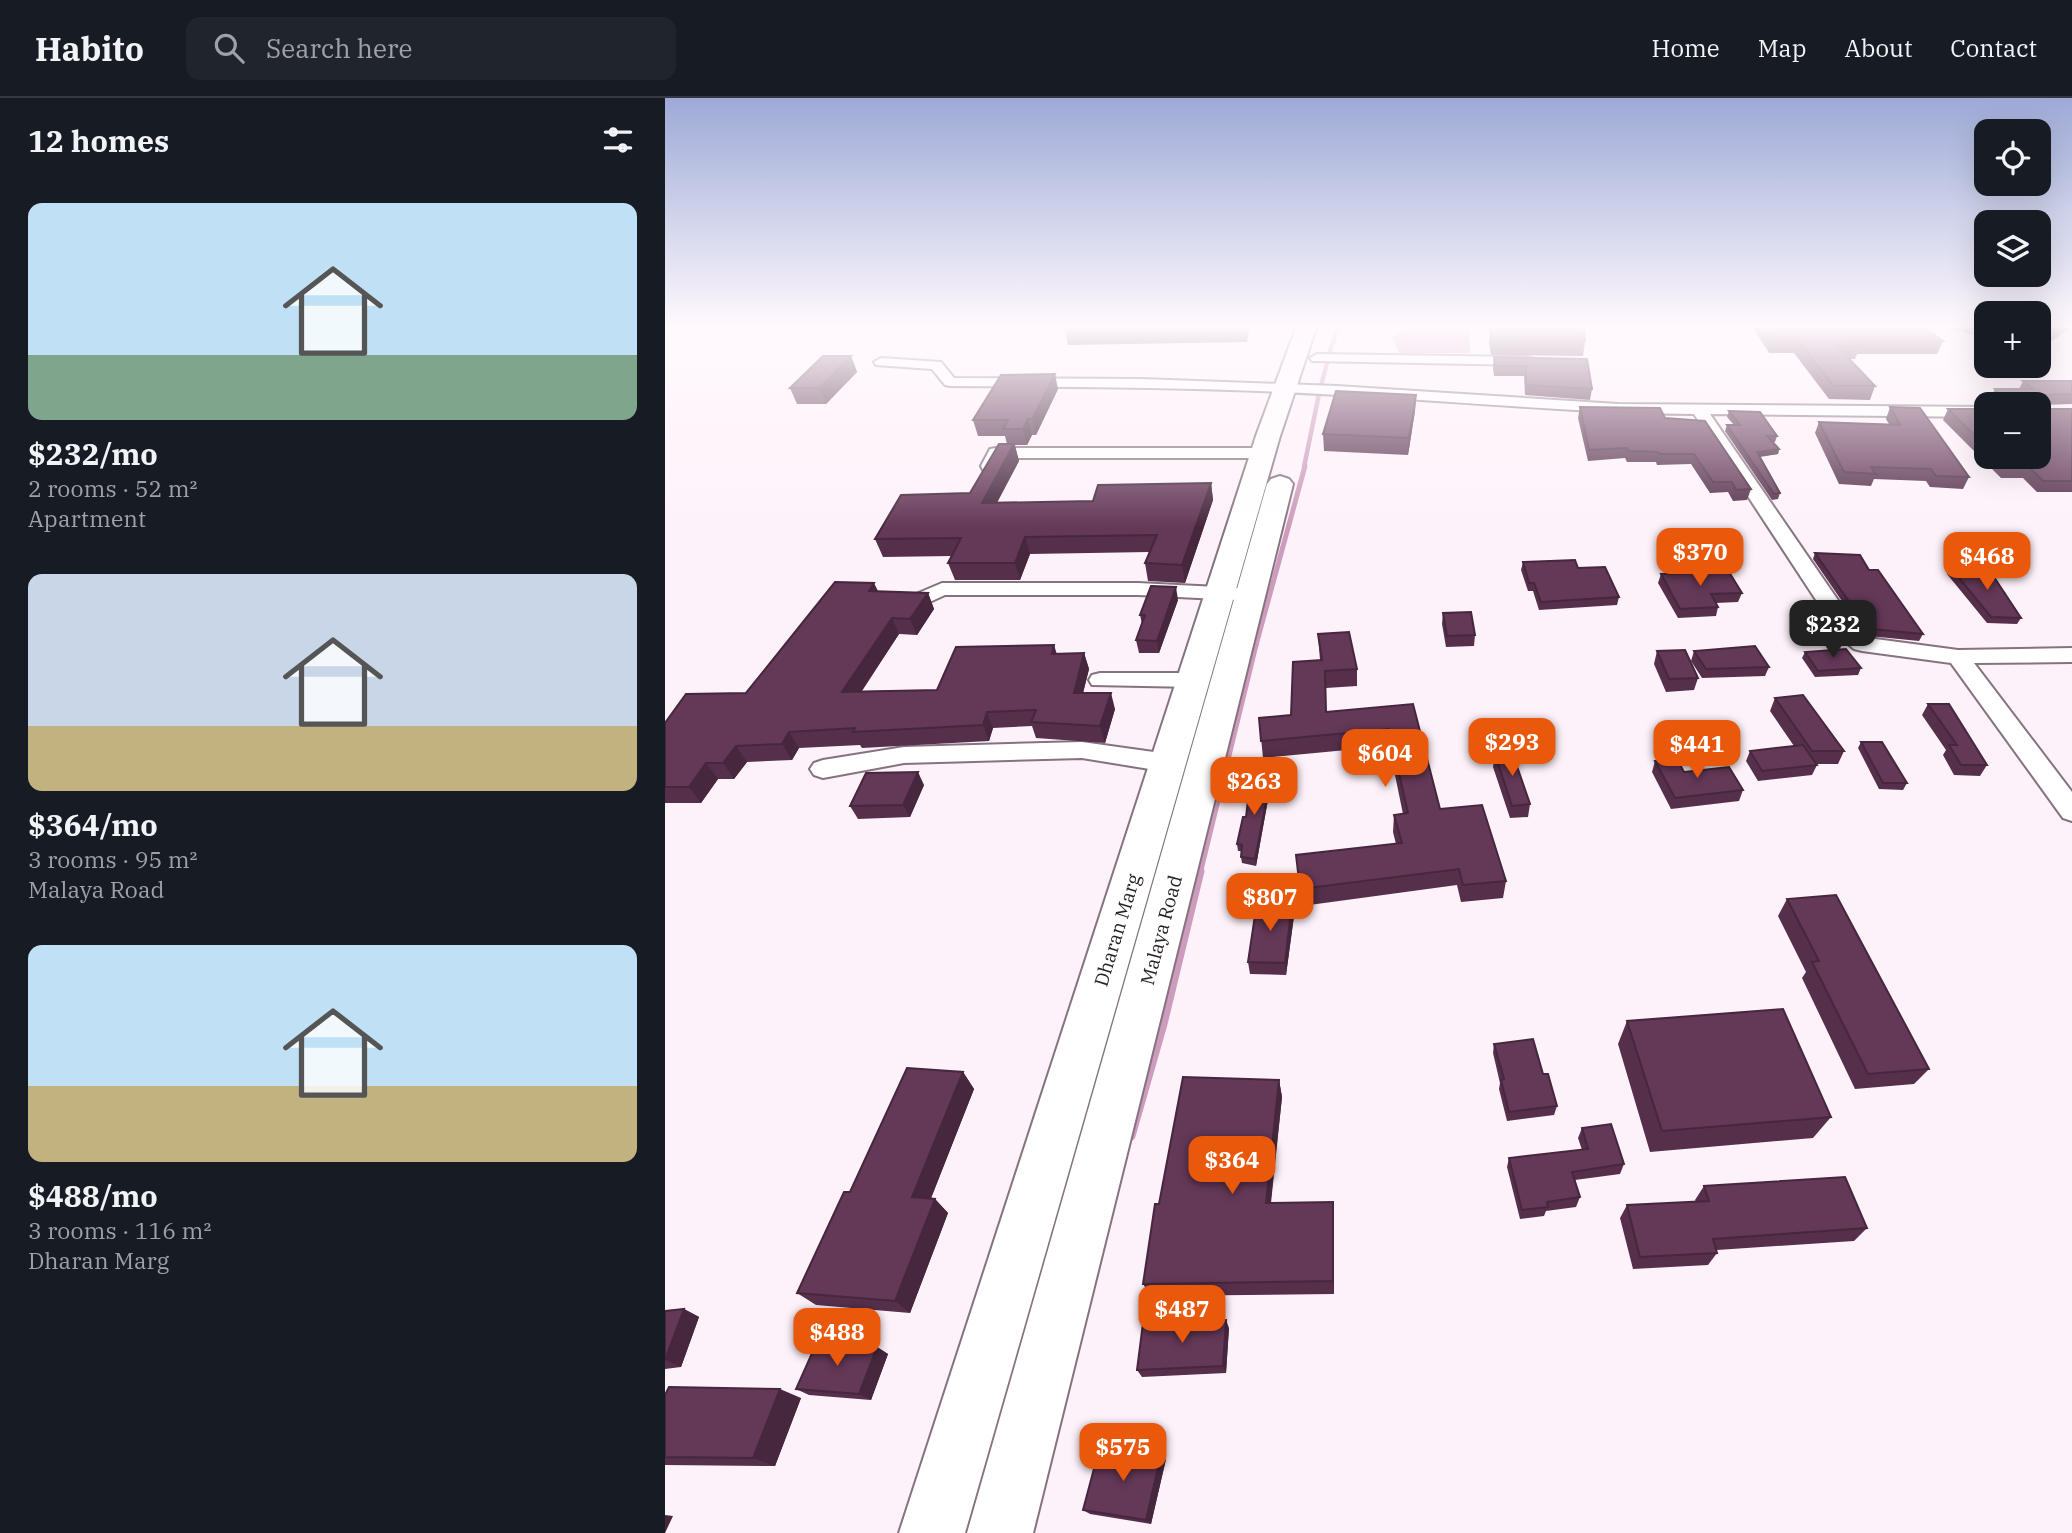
<!DOCTYPE html>
<meta charset="utf-8">
<style>
:root{--surface:#171b24;--page:#20242c;--text:#f1f3f6;--muted:#9ea1a6;--line:#363941;--accent:#ea580c}
body{margin:0;font-family:"IBM Plex Serif",serif;background:var(--page);color:var(--text);height:100vh;display:flex;flex-direction:column;font-size:26px;white-space:nowrap}
*{box-sizing:border-box;margin:0}
p{font-size:23px;color:var(--muted)}
.icon{flex:none;width:38px;height:38px;fill:none;stroke:currentColor;stroke-width:2;stroke-linecap:round;stroke-linejoin:round}
.map{position:relative;flex:1;overflow:hidden}
.sheet{display:flex;flex-direction:column;background:var(--surface);width:665px}
.sheet>*{flex:none}
.controls{position:absolute;left:1309px;top:21px;display:grid;gap:14px}
.controls a{display:grid;place-items:center;width:77px;height:77px;border-radius:14px;background:var(--surface);box-shadow:0 7px 28px #0002;font-size:35px}
.price{position:absolute;translate:-50% -60px;padding:0 16px;border-radius:14px;background:var(--accent);color:#fff;font-size:23px;line-height:46px;filter:drop-shadow(0 2px 4px #0008)}
.price::after{content:'';position:absolute;left:50%;top:42px;width:21px;height:16px;margin-left:-10px;background:inherit;clip-path:polygon(0 0,100% 0,50% 100%)}
.price.selected{background:#222;color:#fff}
ul{padding:0;list-style:none}
li{display:grid;align-content:center;gap:14px;height:371px;padding:0 28px}
li span{display:grid;place-items:center;height:217px;border-radius:14px;color:#555}
li>.icon{margin-inline-start:auto}
span .icon{width:126px;height:126px;fill:#fffc;stroke-width:1}
li b{font-size:30px}
h2{display:flex;justify-content:space-between;align-items:center;height:84px;padding:0 28px;font-size:30px}
header{display:flex;align-items:center;gap:42px;box-sizing:border-box;height:98px;padding:0 35px;background:var(--surface);border-bottom:2px solid var(--line)}
header strong{font-size:33px}
nav{display:flex;gap:38px;margin-inline-start:auto;font-size:24px}
.search{width:490px;height:63px;background:var(--page);display:flex;align-items:center;gap:18px;box-sizing:border-box;padding:0 24px;border-radius:14px;color:var(--muted);font-size:26px}
main{display:flex;flex:1;min-height:0}
.map>svg:first-child{display:block}
</style>
<header>
<strong>Habito</strong>
<div class="search"><svg class="icon" aria-label="search" viewBox="0 0 24 24"><circle cx="10" cy="10" r="6"/><path d="M15 15l6 6"/></svg>Search here</div>
<nav><a>Home</a><a>Map</a><a>About</a><a>Contact</a></nav>
</header>
<main>
<section class="sheet">
<h2>12 homes<svg class="icon" aria-label="filters" viewBox="0 0 24 24"><path d="M4 7h16M4 17h16"/><circle cx="9" cy="7" r="2"/><circle cx="15" cy="17" r="2"/></svg></h2>
<ul>
<li><span style="background:linear-gradient(#bfe0f5 70%,#7fa58c 0)"><svg class="icon" aria-label="home" viewBox="0 0 24 24"><path d="M3 11l9-7 9 7M6 9v11h12V9"/></svg></span><div><b>$232/mo</b><p>2 rooms · 52 m²</p><p>Apartment</p></div></li>
<li><span style="background:linear-gradient(#c9d6e8 70%,#c2b280 0)"><svg class="icon" aria-label="home" viewBox="0 0 24 24"><path d="M3 11l9-7 9 7M6 9v11h12V9"/></svg></span><div><b>$364/mo</b><p>3 rooms · 95 m²</p><p>Malaya Road</p></div></li>
<li><span style="background:linear-gradient(#bfe0f5 65%,#c2b280 0)"><svg class="icon" aria-label="home" viewBox="0 0 24 24"><path d="M3 11l9-7 9 7M6 9v11h12V9"/></svg></span><div><b>$488/mo</b><p>3 rooms · 116 m²</p><p>Dharan Marg</p></div></li>
</ul>
</section>
<div class="map">
<svg width="1407" height="1435" viewBox="0 0 1407 1435">
<rect width="100%" height="100%" fill="#fef2fa"/>
<path fill="#cd9bbc" d="M743 230H804L805 255H734L727 239Z"/>
<g fill="none" stroke-linecap="round" stroke-linejoin="round">
<path stroke="#cd9bbc" stroke-width="4.5" d="M664 256 673 230
M656 288 663 261
M639 369 654 296"/>
<path stroke="#cd9bbc" stroke-width="5" d="M591 547 640 368"/>
<path stroke="#cd9bbc" stroke-width="6" d="M535 774 591 545"/>
<path stroke="#cd9bbc" stroke-width="9" d="M466 1038 498 926 535 773"/>
<defs>
<path id="street" d="M652 256 864 259 871 263 864 267 647 263 645 260Z
M216 260 276 264 289 280 477 281 672 288 953 306 1321 309V319L1045 316 1192 530 1203 540 1293 552 1407 550V564L1309 565 1407 694V723L1398 720 1286 565 1197 553 1189 551 1176 540 1029 316C910 315 792 303 673 297 544 289 414 289 285 288L280 287 267 271 211 267 209 264Z
M331 350H598L606 355 598 360H337L330 372H318L316 368 325 351Z
M277 485H473L573 490 580 492 583 496 580 500 573 502 473 497H280L258 507H244L241 503 244 499Z
M435 575H529L537 577 540 582 537 587 529 589 427 587 424 582 427 577Z
M417 644 503 656 512 659 515 665 512 671 503 674 417 660 239 665 158 680 149 677 145 671 149 665 158 662 239 649Z"/>
<path id="primary" d="M631 230H651L615 338 300 1435H234L591 338Z
M615 378 624 381 628 386 368 1435H302L602 386 606 381Z"/>
</defs>
<use href="#street" stroke="#85737f" stroke-width="4"/>
<use href="#primary" stroke="#85737f" stroke-width="4"/>
<use href="#street" fill="#fff" fill-rule="evenodd"/>
<use href="#primary" fill="#fff" fill-rule="evenodd"/>
</g>
<path fill="#56304b" d="M401 230H584L582 244 403 247 400 232Z
M825 230 920 243 918 258 826 257 824 245Z
M1088 230H1260L1278 243 1272 256H1192L1190 261H1184L1210 288 1205 302 1164 301 1129 255H1104Z
M1280 230H1321V240Z
M1374 230H1405L1381 247 1374 245Z
M186 258 192 274 161 306H132L125 290Z
M829 259 922 261 927 291 925 302 860 297 859 278H829L828 270Z
M1358 283H1407V306L1377 307V308L1380 311H1407V394H1372L1358 380H1336L1278 322 1283 311H1321V359H1374V306H1330L1325 301 1330 291H1354Z
M393 291 371 337H367L362 347H350L354 363 332 405 428 403 546 385 548 402 520 485 483 483 480 465 484 454 365 456 355 482H290L283 465 287 458 218 459 210 441 305 395 342 346 340 338H313L308 322Z
M751 297 750 313 743 357 659 353 658 336Z
M915 309 1000 320 1086 391 1082 402 1068 403 1063 394 1045 395 1026 366 992 367 991 364H962L960 360 923 363 913 320Z
M1225 309 1304 379 1298 391 1265 389 1261 383 1209 381 1206 388 1174 386 1150 335 1154 324 1224 326 1221 321Z
M1064 313 1112 338 1110 344H1108L1114 351 1113 356 1095 359 1115 395 1113 401 1107 402 1060 333 1062 327H1069L1062 319Z
M1150 455 1204 472 1258 536 1254 543 1204 538 1194 528 1148 461Z
M858 464 913 470 954 499 952 507 874 512 868 493H863L856 472Z
M1286 470 1356 520 1352 526 1322 525 1282 476Z
M996 476 1077 495 1073 504 1051 505 1053 509 1051 518 1013 520 993 485Z
M213 493 263 495 269 511 252 537 234 536 196 593 272 592 392 555H419L424 571 418 595 450 611 440 645 371 640 367 628 328 630 324 643 197 650 195 647 134 650 127 662 82 664 69 681H53L36 705H0V625L81 595Z
M513 502 494 555H474L471 542 477 526 475 517Z
M778 515 810 537 809 548 781 549 777 526Z
M653 536 692 571V588L661 590V614L748 606 775 711 841 783 838 800 796 804 792 787 637 808 631 757 731 746 728 734 729 717 738 716 724 648 598 660 594 620 626 617 655 562Z
M992 553 1033 580 1029 592 1001 594 989 566Z
M1029 553 1104 569 1100 578 1037 580 1026 563Z
M1140 554 1196 570 1193 577 1150 579 1137 560Z
M1110 600 1179 653 1173 666H1151L1152 667 1147 677 1093 683 1081 663 1085 653 1129 648 1105 613Z
M1263 606 1322 667 1315 678 1289 677 1278 657 1281 652 1257 617Z
M1196 644 1242 685 1238 692 1214 691 1193 650Z
M830 656 865 706 863 719 845 720 828 669Z
M990 663 1019 674 1078 692 1074 703 1006 711 987 674Z
M606 679V685L591 768 577 765 576 759V753H573L572 746 581 719Z
M259 687 245 719 193 721 185 708Z
M1122 801 1264 971 1249 986 1190 991 1137 880 1141 874 1113 818Z
M629 818 621 877 585 876 583 864Z
M962 923 1166 1019 1148 1040 985 1054 953 946Z
M829 946 878 976 892 1008 889 1017 842 1023 834 991 835 985 828 955Z
M298 974 309 991 266 1100 270 1101 283 1115 245 1215 151 1207 132 1195 185 1094Z
M614 982 617 999 606 1105 669 1119V1196L486 1198 478 1186 494 1106Z
M917 1030 959 1066 955 1076 910 1082 915 1099 911 1109 881 1113 879 1118 855 1121 842 1069 844 1060 917 1052 913 1040Z
M1039 1088 1202 1130 1189 1143 1052 1152V1155L1043 1167 968 1171 955 1120 962 1107 1031 1104 1030 1102Z
M19 1211 34 1219 16 1269 0 1271V1213Z
M564 1230 561 1275 477 1279 472 1272Z
M212 1249 223 1256 206 1302 144 1297 131 1291Z
M0 1297 136 1300 110 1368 0 1367Z
M501 1361 486 1426 425 1416 418 1412Z"/>
<path fill="#46273d" d="M581 230H584L582 244Z
M1390 230H1405L1381 247Z
M186 258 192 274 161 306 154 290Z
M390 276 393 291 371 337 367 321Z
M751 297 750 313 743 357 744 340Z
M363 321 367 337 362 347 358 331Z
M349 346 354 363 322 422 317 405Z
M1114 351 1113 356 1090 359 1092 354Z
M546 385 548 402 520 485 517 467Z
M360 439 365 456 355 482 350 465Z
M209 485 217 501 204 493Z
M511 489 513 502 494 555 492 543Z
M263 495 269 511 252 537 245 521Z
M227 520 234 536 186 610 177 594Z
M389 547 394 563 387 556Z
M419 555 424 571 414 611 409 595Z
M446 595 450 611 440 645 435 628Z
M322 614 328 630 324 643 318 627Z
M124 634 134 650 127 662 117 646Z
M71 648 82 664 69 681 58 665Z
M41 665 53 681 36 705 24 689Z
M253 674 259 687 245 719 238 707Z
M606 679V685L591 768 590 761Z
M627 805 629 818 621 877 620 865Z
M298 974 309 991 261 1113 247 1099Z
M614 982 617 999 604 1119 601 1105Z
M270 1101 283 1115 245 1215 230 1203Z
M668 1104 669 1119V1196L668 1183Z
M19 1211 34 1219 16 1269 0 1262Z
M561 1222 564 1230 561 1275 558 1268Z
M212 1249 223 1256 206 1302 194 1296Z
M115 1291 136 1300 110 1368 88 1360Z
M496 1356 501 1361 486 1426 481 1422Z
M0 1417 8 1418 0 1435Z"/>
<path fill="#643857" stroke="#46273d" stroke-width="2" d="M401 230H537L400 232Z
M825 230 919 231 920 243 827 241Z
M1100 230H1260L1278 243H1190L1195 248H1172L1210 288H1169L1133 243 1108 242Z
M158 258H186L154 290H125Z
M829 259 922 261 927 291 861 287V268H830Z
M390 276 367 321H363L358 331H338L343 322H308L336 277Z
M1358 283H1407V296L1378 297 1377 308 1380 311H1407V383H1378L1364 369H1342L1332 359H1374V306H1345L1330 291H1368Z
M671 293 751 297 744 340 658 336Z
M915 309 995 310 1000 320 1040 323 1086 391 1071 392 1067 384H1048L1029 356H995L993 354 964 353 962 350 924 352Z
M1225 309 1255 310 1304 379 1271 378 1266 371 1206 369 1211 376 1179 374 1154 324 1235 327Z
M1283 311H1321V349Z
M1064 313 1095 314 1112 338H1102L1114 351 1092 354 1115 395 1109 396 1062 327H1075Z
M334 346H349L317 405 428 403 433 387 546 385 517 467 480 465 492 437 360 439 350 465H283L296 440 210 441 236 397 305 395Z
M1150 455 1195 457 1204 472H1213L1258 536 1207 531 1197 522Z
M910 462 913 470 940 469 954 499 876 504 869 485H864L858 464Z
M1286 470H1323L1356 520 1326 519Z
M1064 474 1077 495 1046 496 1053 509 1015 511 996 476Z
M170 484 209 485 204 493 263 495 245 521 227 520 177 594 272 592 291 549 389 547 387 556 419 555 409 595H446L435 628 366 624 371 612 322 614 318 627 188 634 190 630 124 634 117 646 71 648 58 665H41L24 689H0V625L21 596 81 595Z
M486 488 511 489 492 543 471 542 480 517H475Z
M806 514 810 537 782 538 778 515Z
M684 534 692 571 660 573 661 614 748 606 775 711 817 707 841 783 798 787 794 771 635 791 631 757 737 745 729 717 743 715 724 631 596 643 594 620 626 617 628 564 657 562 653 536Z
M1090 548 1104 569 1041 571 1029 553Z
M1181 551 1196 570 1153 573 1140 554Z
M1020 552 1033 580 1004 581 992 553Z
M1138 597 1179 653H1147L1110 600Z
M1263 606H1284L1322 667H1296L1284 647H1292Z
M1196 644H1217L1242 685H1218Z
M1138 647 1152 667 1097 673 1085 653Z
M846 651 865 706 847 708 830 656Z
M1012 661 1019 674 1064 669 1078 692 1010 700 990 663Z
M253 674 238 707 185 708 201 675Z
M586 679H606L590 761 576 759 577 747 572 746 578 719H581Z
M1171 797 1264 971 1203 976 1147 864 1154 863 1122 801Z
M592 804 627 805 620 865 583 864Z
M1118 911 1166 1019 997 1033 962 923Z
M868 941 878 976H883L892 1008 844 1014 836 982 839 981 829 946Z
M242 970 298 974 247 1099 270 1101 230 1203 132 1195 179 1094H185Z
M518 979 614 982 601 1105 668 1104V1183L478 1186 490 1106H494Z
M946 1026 959 1066 907 1074 915 1099 882 1104 883 1109 857 1112 844 1060 923 1051 917 1030Z
M1180 1079 1202 1130 1048 1141 1052 1155 975 1159 962 1107 1044 1103 1039 1088Z
M19 1211 0 1262V1213Z
M561 1222 558 1268 472 1272 478 1225Z
M152 1244 212 1249 194 1296 131 1291Z
M4 1289 115 1291 88 1360 0 1359V1297Z
M435 1348 496 1356 481 1422 418 1412Z"/>
<linearGradient id="sky" x2="0" y2="1"><stop stop-color="#9daad6"/><stop offset="0.53" stop-color="#fff9fd"/><stop offset="1" stop-color="#fff9fd" stop-opacity="0"/></linearGradient>
<rect width="1407" height="430" fill="url(#sky)"/>
<g text-anchor="middle" stroke-width="7" stroke-linejoin="round" paint-order="stroke">
<g font-size="19" fill="#261f23" stroke="#fff">
<text transform="translate(452 832) rotate(-73)" y="7">Dharan Marg</text>
<text transform="translate(496 832) rotate(-75)" y="7">Malaya Road</text>
</g>
</g>
</svg>
<div class="controls">
<a><svg class="icon" aria-label="locate" viewBox="0 0 24 24"><circle cx="12" cy="12" r="6"/><path d="M12 2v4M12 18v4M2 12h4M18 12h4"/></svg></a>
<a><svg class="icon" aria-label="layers" viewBox="0 0 24 24"><path d="M12 4l9 5-9 5-9-5zM3 14l9 5 9-5"/></svg></a>
<a>+</a>
<a>−</a>
</div>
<b class="price" style="left:1035px;top:490px">$370</b>
<b class="price" style="left:1322px;top:494px">$468</b>
<b class="price selected" style="left:1168px;top:562px">$232</b>
<b class="price" style="left:847px;top:680px">$293</b>
<b class="price" style="left:1032px;top:682px">$441</b>
<b class="price" style="left:720px;top:691px">$604</b>
<b class="price" style="left:589px;top:719px">$263</b>
<b class="price" style="left:605px;top:835px">$807</b>
<b class="price" style="left:567px;top:1098px">$364</b>
<b class="price" style="left:517px;top:1247px">$487</b>
<b class="price" style="left:172px;top:1270px">$488</b>
<b class="price" style="left:458px;top:1385px">$575</b>
</div>
</main>
